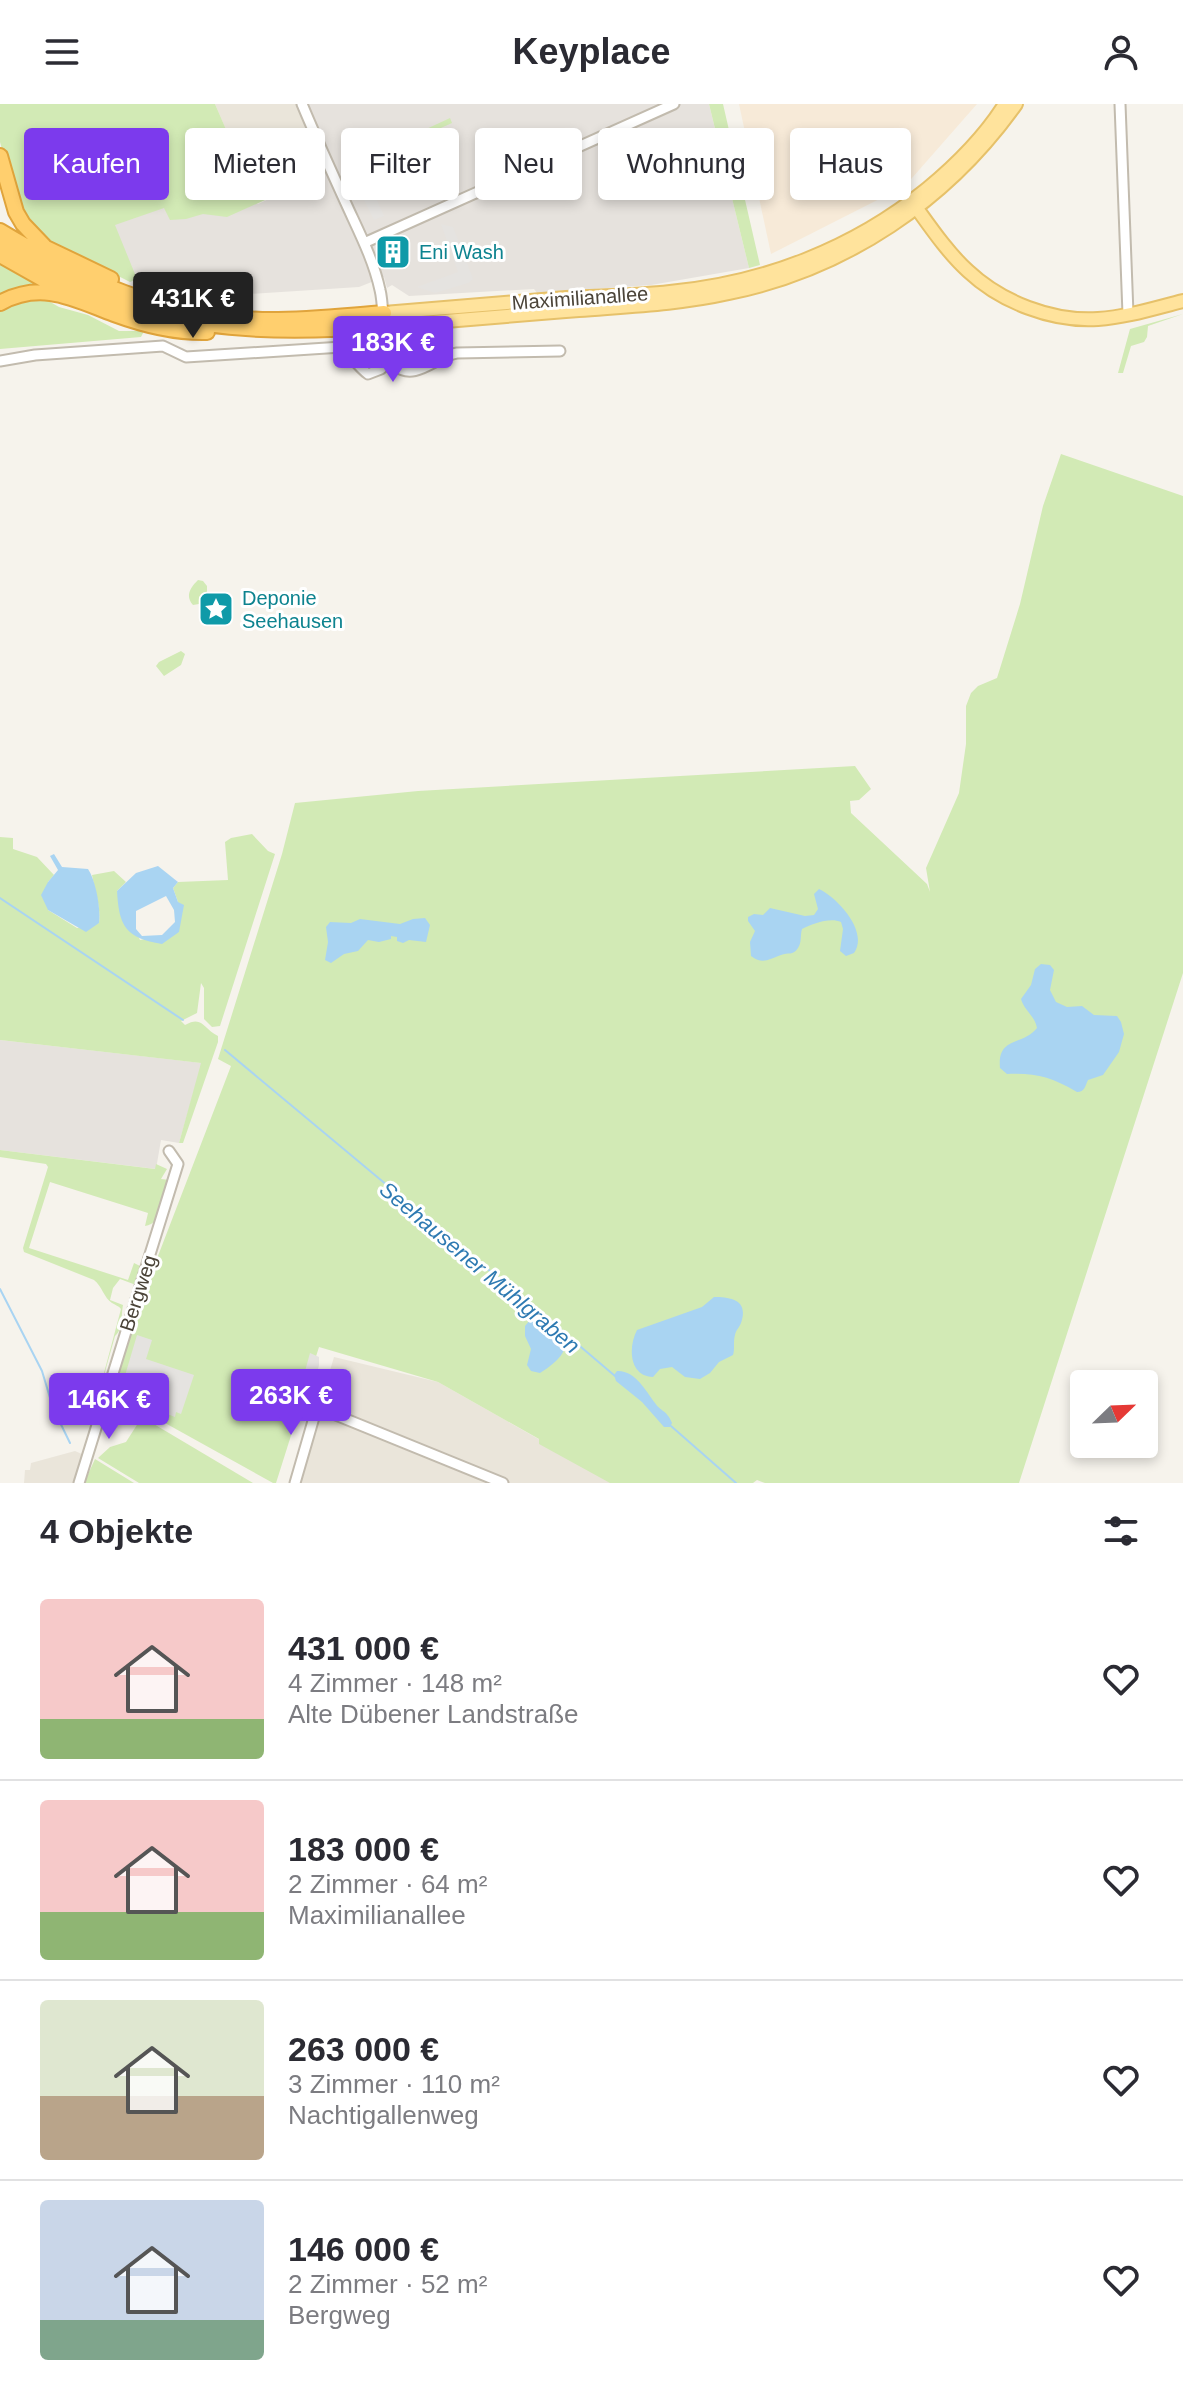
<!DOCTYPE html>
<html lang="de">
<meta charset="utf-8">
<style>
:root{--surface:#fff;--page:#f7f7f7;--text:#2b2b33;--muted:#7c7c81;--line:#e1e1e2;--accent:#7c3aed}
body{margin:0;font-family:Helvetica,sans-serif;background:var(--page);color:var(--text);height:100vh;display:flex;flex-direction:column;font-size:30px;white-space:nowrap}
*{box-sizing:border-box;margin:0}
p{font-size:26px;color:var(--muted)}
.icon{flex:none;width:44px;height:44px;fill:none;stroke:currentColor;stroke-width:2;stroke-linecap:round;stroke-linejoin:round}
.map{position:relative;height:1379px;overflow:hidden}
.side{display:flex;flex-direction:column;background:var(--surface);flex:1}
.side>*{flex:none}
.hud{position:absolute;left:24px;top:24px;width:1136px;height:72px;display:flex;gap:16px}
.needle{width:52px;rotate:67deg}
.fabs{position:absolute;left:1070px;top:1266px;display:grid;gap:16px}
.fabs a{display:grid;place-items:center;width:88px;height:88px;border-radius:8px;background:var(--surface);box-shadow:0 4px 12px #0003;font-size:40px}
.price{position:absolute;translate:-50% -68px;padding:0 18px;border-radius:8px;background:var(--accent);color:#fff;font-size:26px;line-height:52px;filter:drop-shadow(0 2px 4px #0008)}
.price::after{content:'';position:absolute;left:50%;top:48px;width:24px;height:18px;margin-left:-12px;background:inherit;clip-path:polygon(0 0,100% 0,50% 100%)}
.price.active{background:#222;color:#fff}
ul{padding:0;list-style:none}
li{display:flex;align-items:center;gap:24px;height:200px;padding:0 40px}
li+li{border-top:2px solid var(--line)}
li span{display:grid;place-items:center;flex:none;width:224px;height:160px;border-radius:8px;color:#555}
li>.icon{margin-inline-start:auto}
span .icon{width:96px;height:96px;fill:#fffc;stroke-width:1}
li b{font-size:34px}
h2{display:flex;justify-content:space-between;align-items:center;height:96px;padding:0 40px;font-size:34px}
.tag{padding:0 28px;border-radius:8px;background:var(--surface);box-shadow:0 4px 12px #0003;font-size:28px;line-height:72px}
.tag.active{background:var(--accent);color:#fff}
header{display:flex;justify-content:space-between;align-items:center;height:104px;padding:0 40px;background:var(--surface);font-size:36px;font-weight:700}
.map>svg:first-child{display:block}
</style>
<header><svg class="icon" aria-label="menu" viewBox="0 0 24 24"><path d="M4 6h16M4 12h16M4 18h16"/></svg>Keyplace<svg class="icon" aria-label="person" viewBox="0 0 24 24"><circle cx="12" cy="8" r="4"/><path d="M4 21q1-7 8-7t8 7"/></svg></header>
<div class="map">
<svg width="1183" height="1379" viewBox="0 0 1183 1379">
<rect width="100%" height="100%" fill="#f6f3ec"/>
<path fill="#eae5da" d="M215 0H296L312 37 264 59 261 52 241 61Z
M334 1253 438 1278 579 1358 625 1379H297Z
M75 1347 84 1351 73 1379H24L25 1366H30L31 1359Z"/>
<path fill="#f7ead8" d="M739 0H977L905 82 771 150Z"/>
<path fill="#e6e2dd" d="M51 0 258 100 326 68 296 0H709L749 164 651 181 537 189 534 185 409 192 392 181 387 184 384 173 359 183 185 194 123 170Z
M0 936 202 959 179 1039 161 1036 156 1065 0 1046Z"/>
<path fill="#d2eab5" d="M0 0H215L241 60 261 52 271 72 304 57 312 75 227 113 203 110 186 115 170 116 164 104 115 121 137 175 130 178 47 136 17 103 0 38Z
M709 0H723L760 161 749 164Z
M450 14 452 19 396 44 394 40Z
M0 155 46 183 0 194Z
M45 195 59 203 88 211 119 227H144L141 233 0 245V206L25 196Z
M1183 210 1148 222 1147 233 1144 238 1131 242 1123 269H1118L1130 225Z
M1061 350 1183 392V869L1019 1379H765L757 1376 753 1379H610L539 1340V1335L438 1278 319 1243 276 1379H273L111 1289 148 1178 231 962 218 955 282 750 295 699 418 687 855 662 871 685 859 696 850 697 851 709 927 780 930 788 926 764 959 689 966 640V602L971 589 978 582 997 574 1020 500 1043 402Z
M198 476 203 477 207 482V489L199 500 193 501C185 492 190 484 198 476Z
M181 547 185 550 181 561 164 572 156 562 159 558Z
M252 730 268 747 275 750 220 922 212 923 204 915V884L201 879 197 909 181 917 185 921C203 911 203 925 218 932V938L183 1039H179L201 959 0 936V733L13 734V745L37 753 54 771 48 778V806L77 824 99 819C101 803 95 787 92 771L114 767 126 778 117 787 140 836 179 828 178 798 173 784 178 778 228 776 225 738 231 734Z
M0 1046 155 1065 156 1060 167 1065 161 1075 170 1076C166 1091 163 1120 145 1122L148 1109 50 1078 29 1144 128 1176 134 1159 142 1163 136 1181 120 1175 113 1184 110 1196 123 1201C121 1211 123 1226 115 1232L92 1314 121 1205C119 1202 115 1201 112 1199 104 1194 102 1182 94 1176L24 1148 23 1144 48 1063 46 1060 0 1053Z
M142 1313 253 1379H139L98 1354 110 1343 126 1338Z
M95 1355 134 1379H84Z"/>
<path fill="#e5e3e0" d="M355 47 384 112 374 116 360 88 355 86 341 54Z
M441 120 453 123 473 175 468 179 435 189 417 183 458 168Z
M137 1231 152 1236 146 1255 194 1271 181 1310 176 1308 175 1313 144 1301 146 1293 121 1285Z
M310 1249 319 1253V1261L312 1290 307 1289 304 1300H296Z"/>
<path fill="#a9d4f2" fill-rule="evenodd" d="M54 750 62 763 88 765C96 777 101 805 99 819L86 828 48 806 41 791 48 778 58 766 50 752Z
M158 762 178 778 173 784 178 798 184 801 179 828 162 840C126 834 119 823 117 787L136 769ZM166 792 174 806 175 818 162 831 142 832 136 825V807Z
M819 785C838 794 869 828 854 849L846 852 840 847 843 825 841 818C830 813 812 820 802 825 800 832 802 838 798 844 793 852 788 848 781 851 769 855 763 861 751 852L750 838 755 827 748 817V813L754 810 763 811 770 804 805 812 814 811 818 805 814 790Z
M425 814 430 821 426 838 409 836 403 839 397 837V833L391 832V835L379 838 368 836 358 847 344 850 331 859 325 856 328 838 326 823 330 818 351 819 360 815 400 820 413 815Z
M1041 860 1050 861 1054 866 1050 886 1056 898 1067 903 1082 902 1094 911 1117 912 1121 918 1124 930 1119 948 1103 971 1088 976C1085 982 1085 988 1077 988 1051 973 1036 969 1007 970L1000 964C997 932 1023 942 1037 924 1035 912 1024 906 1021 895L1031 881 1035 865Z
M714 1193C731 1193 749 1196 741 1219 739 1224 736 1226 735 1231 733 1238 735 1245 733 1251L719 1258 710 1269 700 1275 685 1273 672 1263 660 1265 653 1273C629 1272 628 1243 637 1226L702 1203Z
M530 1216C538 1217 540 1220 548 1223 581 1236 560 1257 540 1269L531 1267 527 1261 531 1245 525 1232V1222Z
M617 1267C635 1266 646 1287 655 1299 661 1308 667 1306 672 1319L670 1323H664L642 1298 616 1277 614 1271Z"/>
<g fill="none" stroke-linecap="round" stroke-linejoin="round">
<path stroke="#a9d4f2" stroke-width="2" d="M0 794 183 916
M225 946 520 1192
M0 1185 42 1267 53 1304 70 1339
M525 1197 536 1205
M541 1209 615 1272
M671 1322 736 1379"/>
<defs>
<path id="minor" d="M302 0C317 36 333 71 349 106 361 132 374 158 380 186 385 204 381 251 395 262 416 278 436 252 457 249L560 247
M1120 0 1128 210
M364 139 674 0
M0 257 35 251 163 242 186 253 342 243C351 251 358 263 368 270L381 265 390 257
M79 1379 178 1060 169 1047
M295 1379 315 1310 321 1305 503 1379"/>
<path id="major" d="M913 99C929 121 947 148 968 167 1001 198 1052 218 1098 215 1127 213 1155 204 1183 197
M384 209C445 204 506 199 566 194 601 192 636 192 670 188 764 179 853 145 927 85 956 61 985 32 1005 0
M385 222C449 217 514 211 579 206 629 202 680 200 729 189 846 165 947 97 1016 0"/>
<path id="highway" d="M0 52 16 108 23 120 44 142
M0 127C86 179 160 211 262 216 303 217 344 212 384 209
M0 139C26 155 52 171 80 184 180 229 278 230 385 222
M40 141 111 175
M0 151 62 186
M0 199C42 176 74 195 114 210 144 221 175 229 207 228"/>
</defs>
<use href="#minor" stroke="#c2bbae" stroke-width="13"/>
<use href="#major" stroke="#e6c16a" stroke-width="16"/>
<use href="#highway" stroke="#e0a43c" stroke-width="18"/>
<use href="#minor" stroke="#fff" stroke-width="9"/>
<use href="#major" stroke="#ffe39c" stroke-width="12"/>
<use href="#highway" stroke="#ffcf6e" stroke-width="14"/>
</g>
<defs>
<symbol id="building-square" viewBox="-11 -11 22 22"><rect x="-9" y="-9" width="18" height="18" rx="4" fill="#0f9aa8" stroke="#fff"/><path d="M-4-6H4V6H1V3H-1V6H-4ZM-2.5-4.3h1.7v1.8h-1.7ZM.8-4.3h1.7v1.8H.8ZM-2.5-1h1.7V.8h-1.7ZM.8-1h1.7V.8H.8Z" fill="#fff"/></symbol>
<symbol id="sight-square" viewBox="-11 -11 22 22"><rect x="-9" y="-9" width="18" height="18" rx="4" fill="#0f9aa8" stroke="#fff"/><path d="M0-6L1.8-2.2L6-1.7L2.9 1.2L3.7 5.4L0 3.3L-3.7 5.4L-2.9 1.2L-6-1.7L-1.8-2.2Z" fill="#fff"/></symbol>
</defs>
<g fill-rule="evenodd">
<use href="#building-square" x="373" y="128" width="40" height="40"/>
<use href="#sight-square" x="196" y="485" width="40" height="40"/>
</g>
<g text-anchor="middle" stroke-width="6" stroke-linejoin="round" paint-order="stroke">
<g font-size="20" fill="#0d838f" stroke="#fff" text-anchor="start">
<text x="419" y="155">Eni Wash</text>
<text x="242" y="501">Deponie<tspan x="242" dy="23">Seehausen</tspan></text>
</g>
<g font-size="20" fill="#4b4439" stroke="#fff">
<text transform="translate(580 194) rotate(-4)" y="7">Maximilianallee</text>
<text transform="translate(138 1189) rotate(-72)" y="7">Bergweg</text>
</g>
<g font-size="22" font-style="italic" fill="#2e7ab2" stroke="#fff">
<text transform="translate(480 1163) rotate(40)" y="8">Seehausener Mühlgraben</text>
</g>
</g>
</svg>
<div class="fabs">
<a><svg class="needle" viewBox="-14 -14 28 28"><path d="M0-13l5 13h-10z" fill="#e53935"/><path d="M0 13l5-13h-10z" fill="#7c7c81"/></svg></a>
</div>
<b class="price active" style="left:193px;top:236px">431K €</b>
<b class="price" style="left:393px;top:280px">183K €</b>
<b class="price" style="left:291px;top:1333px">263K €</b>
<b class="price" style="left:109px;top:1337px">146K €</b>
<div class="hud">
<a class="tag active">Kaufen</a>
<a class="tag">Mieten</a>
<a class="tag">Filter</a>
<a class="tag">Neu</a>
<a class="tag">Wohnung</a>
<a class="tag">Haus</a>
</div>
</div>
<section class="side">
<h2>4 Objekte<svg class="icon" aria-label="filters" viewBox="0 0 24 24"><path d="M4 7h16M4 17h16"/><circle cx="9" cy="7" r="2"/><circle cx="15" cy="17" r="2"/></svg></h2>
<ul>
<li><span style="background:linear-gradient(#f6c9c9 75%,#8fb573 0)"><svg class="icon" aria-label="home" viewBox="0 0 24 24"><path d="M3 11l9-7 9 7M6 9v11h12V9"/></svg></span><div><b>431 000 €</b><p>4 Zimmer · 148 m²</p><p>Alte Dübener Landstraße</p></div><svg class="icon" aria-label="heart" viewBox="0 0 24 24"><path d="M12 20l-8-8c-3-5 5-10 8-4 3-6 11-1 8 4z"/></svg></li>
<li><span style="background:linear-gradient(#f6c9c9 70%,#8fb573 0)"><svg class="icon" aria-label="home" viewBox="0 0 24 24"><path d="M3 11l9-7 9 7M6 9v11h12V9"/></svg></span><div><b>183 000 €</b><p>2 Zimmer · 64 m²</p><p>Maximilianallee</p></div><svg class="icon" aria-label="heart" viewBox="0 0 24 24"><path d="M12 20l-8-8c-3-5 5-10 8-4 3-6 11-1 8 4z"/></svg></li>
<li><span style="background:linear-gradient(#dfe7d0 60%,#b9a48a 0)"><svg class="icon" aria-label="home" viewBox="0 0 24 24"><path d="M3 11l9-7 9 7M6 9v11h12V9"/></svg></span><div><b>263 000 €</b><p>3 Zimmer · 110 m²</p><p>Nachtigallenweg</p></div><svg class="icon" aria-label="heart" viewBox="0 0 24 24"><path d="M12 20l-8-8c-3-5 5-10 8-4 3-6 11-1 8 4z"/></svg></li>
<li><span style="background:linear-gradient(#c9d6e8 75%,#7fa58c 0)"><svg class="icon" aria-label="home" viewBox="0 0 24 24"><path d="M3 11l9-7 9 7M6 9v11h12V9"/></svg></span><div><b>146 000 €</b><p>2 Zimmer · 52 m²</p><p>Bergweg</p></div><svg class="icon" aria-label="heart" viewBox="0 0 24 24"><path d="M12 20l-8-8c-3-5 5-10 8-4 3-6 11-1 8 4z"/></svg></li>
</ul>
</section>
